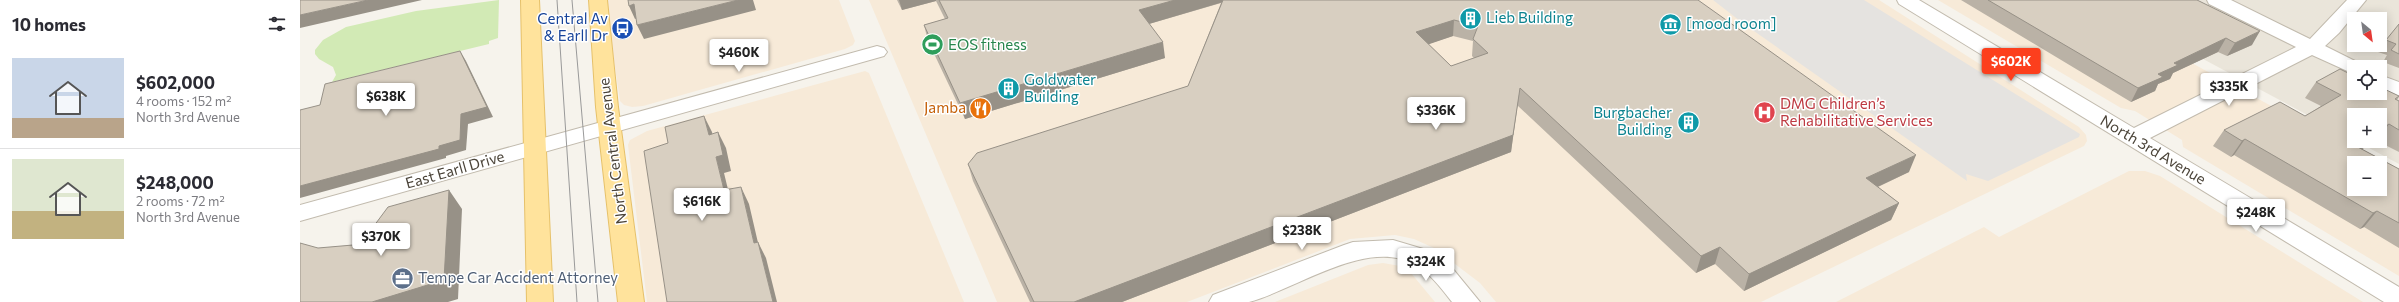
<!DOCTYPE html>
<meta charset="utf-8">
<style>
:root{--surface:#fff;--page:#f7f7f7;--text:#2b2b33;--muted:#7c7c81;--line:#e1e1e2;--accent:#fc3f1d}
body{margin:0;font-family:Commissioner,sans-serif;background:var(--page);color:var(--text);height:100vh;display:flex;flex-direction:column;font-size:15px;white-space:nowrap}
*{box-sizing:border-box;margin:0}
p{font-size:13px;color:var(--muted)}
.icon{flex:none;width:22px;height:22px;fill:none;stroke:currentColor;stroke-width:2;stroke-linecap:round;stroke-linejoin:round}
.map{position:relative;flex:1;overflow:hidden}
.side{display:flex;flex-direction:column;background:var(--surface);width:300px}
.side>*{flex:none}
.needle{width:26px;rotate:151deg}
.buttons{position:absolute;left:2047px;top:12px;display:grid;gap:8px}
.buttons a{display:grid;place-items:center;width:40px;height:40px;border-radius:0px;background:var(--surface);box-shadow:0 2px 10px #0003;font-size:20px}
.price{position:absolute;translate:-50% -34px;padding:0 9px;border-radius:4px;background:#fff;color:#222;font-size:13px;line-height:26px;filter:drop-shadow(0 1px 2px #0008)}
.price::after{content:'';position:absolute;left:50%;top:24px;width:12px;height:9px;margin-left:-6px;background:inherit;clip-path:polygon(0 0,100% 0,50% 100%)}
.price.selected{background:var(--accent);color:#fff}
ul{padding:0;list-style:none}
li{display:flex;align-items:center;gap:12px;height:100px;padding:0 12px}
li+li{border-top:1px solid var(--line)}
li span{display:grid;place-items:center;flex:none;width:112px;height:80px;border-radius:0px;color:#555}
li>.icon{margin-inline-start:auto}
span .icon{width:48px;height:48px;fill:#fffc;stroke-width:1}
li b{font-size:17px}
h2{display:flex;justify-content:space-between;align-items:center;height:48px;padding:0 12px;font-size:17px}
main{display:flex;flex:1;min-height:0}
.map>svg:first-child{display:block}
</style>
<main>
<section class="side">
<h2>10 homes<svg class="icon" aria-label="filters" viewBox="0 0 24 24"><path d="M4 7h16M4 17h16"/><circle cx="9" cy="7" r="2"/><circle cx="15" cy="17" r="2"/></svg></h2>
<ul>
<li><span style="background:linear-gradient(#c9d6e8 75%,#b9a48a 0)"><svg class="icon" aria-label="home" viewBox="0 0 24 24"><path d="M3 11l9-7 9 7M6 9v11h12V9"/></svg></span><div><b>$602,000</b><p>4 rooms · 152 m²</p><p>North 3rd Avenue</p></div></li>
<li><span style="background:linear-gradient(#dfe7d0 65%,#c2b280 0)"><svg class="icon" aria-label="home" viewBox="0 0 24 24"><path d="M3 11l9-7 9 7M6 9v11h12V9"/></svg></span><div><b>$248,000</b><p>2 rooms · 72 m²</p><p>North 3rd Avenue</p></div></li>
</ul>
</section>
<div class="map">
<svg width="2099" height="302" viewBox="0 0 2099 302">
<rect width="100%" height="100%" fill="#f6f3ec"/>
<path fill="#eae5da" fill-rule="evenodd" d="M1793 0H2099V164L2056 141H2080V115H2054V140ZM2054 19H2080V45H2054ZM2054 67H2080V93H2054Z"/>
<path fill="#f7ead8" d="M305 0H539L555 41 553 45 545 49 343 106 332 107 324 105 320 101Z
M569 0H1579L1779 127 1786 135 1787 141 1784 146 1461 302H1196L1180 283 1134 248 1114 239 1095 235 1050 239 887 302H697Z
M1638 0H1775L2077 163H2054V189H2080L2099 175V276L1898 156 1883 147 1882 140 1835 111 1821 108Z
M565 71 569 73 664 302H347L328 145 330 140 347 131Z
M1829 171H1845L1860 176 2063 302H1536L1684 227 1699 237Z
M1083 263 1100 266 1111 273 1135 302H975L1068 265Z"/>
<path fill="#d2eab5" d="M199 0 198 38 189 41V44L32 82 36 75 33 67 19 59 15 54V50L23 40 46 27 116 11Z"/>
<path fill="#e5e3e0" d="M1413 0H1564L1780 134 1779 137 1688 181 1666 174 1667 181 1444 24Z"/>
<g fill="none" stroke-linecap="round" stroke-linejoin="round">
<defs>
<path id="minor" d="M1597 0H1619L1834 128 1996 47 1909 4 1907 0H1931L2010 39 2047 0H2066L2039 33 2025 46 2061 64 2063 67H2054V74L2012 55 1850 138 2099 287V302H2084L1599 4Z
M577 46 584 48 587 52 584 56 0 221V205Z
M2080 75 2099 82V96L2080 89Z
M1093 240 1130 251 1148 263 1180 302H1152C1141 288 1130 273 1114 264 1066 238 995 290 949 302 937 302 922 302 909 302L913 295 1044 245 1053 242Z"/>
<path id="major" d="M221 0H239L253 302H227Z
M289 0H307L318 107 344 302H318L296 107Z"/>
</defs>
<use href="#minor" stroke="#c2bbae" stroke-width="2"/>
<use href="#major" stroke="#e6c16a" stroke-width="2"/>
<use href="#minor" fill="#fff" fill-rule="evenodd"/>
<use href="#major" fill="#ffe39c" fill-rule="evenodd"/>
<path stroke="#9a9a9a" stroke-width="1" d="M257 0 277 302
M272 0 298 302"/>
</g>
<path fill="#bab2a6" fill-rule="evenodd" d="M597 0H1398L1609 172 1578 187 1599 203 1591 220 1444 291 1415 264 1396 273 1217 105 1211 152 822 302H730L673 181 668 164 888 86 921 3 849 24 865 58 665 119 628 41 624 25 645 19 636 1 602 10ZM1153 36 1173 41 1172 56 1174 58 1151 66 1128 44Z
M1661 0H1897L1952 45 1927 56 1918 52 1873 73 1870 79 1858 84 1855 91 1831 102Z
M2099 24V68L2083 62 2087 55 2078 52Z
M2016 82 2099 97 2097 100 2099 101V152L2077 141H2080V115L2076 141 2062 149 2099 169V248L2064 227 2060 229 1934 155 1931 157 1913 146 1924 130 2005 116 2021 106 2005 98Z"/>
<path fill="#979187" d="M68 0H122L0 28V15Z
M438 0H453L456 10 344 39 337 25Z
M599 0H636V1L602 10Z
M875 0H930L842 26 839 10Z
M334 4 340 17 335 19 329 6Z
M1154 20 1153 36 1115 49 1116 32Z
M1960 31 1952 45 1927 56 1935 43Z
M1926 38 1918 52 1873 73 1870 79 1858 84 1855 91 1831 102 1838 88 1874 63Z
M863 42 865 58 665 119 660 103Z
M160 51 166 61 193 117 168 124 166 150 146 156V158L0 198V186L139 146Z
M1220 88 1211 152 822 302H774Z
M404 116 412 132 416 151 409 135Z
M2089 124 2080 136V130Z
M418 132 426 148 431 171 424 173 432 206 424 190 416 157Z
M1945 139 1934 155 1931 157 1942 141Z
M2060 141H2076L2041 161 2054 145Z
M1616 155 1609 172 1560 195 1566 178Z
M441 187 449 204 462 260 454 243Z
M149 190 162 209 158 299 148 302H72Z
M1599 203 1591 220 1444 291 1449 274Z
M2077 211 2064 227 2060 229 2073 213Z
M458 242 466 258 477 302H473Z
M1420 247 1415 264 1396 273 1401 256Z"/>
<path fill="#d8cfc1" stroke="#979187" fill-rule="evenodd" d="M0 0H68L0 15Z
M328 0H438L337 25 334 4 329 6Z
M639 0H875L839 10 863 42 660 103 624 25 648 18Z
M923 0H1398L1616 155 1566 178 1599 203 1449 274 1420 247 1401 256 1220 88 1213 135 774 302H734L668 164 677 153 888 86ZM1154 20 1178 26 1173 39 1188 53 1151 66 1116 32Z
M1688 0H1897L1960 31 1935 43 1926 38 1874 63 1878 65 1858 74 1863 77 1838 88Z
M2099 24V54L2091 50 2096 44 2086 40Z
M160 51 187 107 161 114 160 140 139 146V149L0 186V110L20 105 25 84Z
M2040 69 2054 76V93H2080V87L2099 96 2095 99 2099 101V130L2089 124 2080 130V115H2054V141H2060L2054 145 2099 169V223L2077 211 2073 213 1945 139 1942 141 1924 130 1980 102 2005 116 2041 95 2016 82ZM2054 163H2080V189H2054Z
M404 116 409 135 418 132 423 155 416 157 424 190 441 187 454 243 458 242 473 302H367L344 151 368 143 365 127Z
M149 190 144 280 72 302H0V243L18 248 53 245 62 242 88 207Z"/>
<defs>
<symbol id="building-disc" viewBox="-11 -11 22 22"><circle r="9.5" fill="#0f9aa8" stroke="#fff"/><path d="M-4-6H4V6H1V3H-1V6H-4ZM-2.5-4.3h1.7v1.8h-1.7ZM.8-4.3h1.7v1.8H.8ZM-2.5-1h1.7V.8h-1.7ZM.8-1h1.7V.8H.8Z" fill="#fff"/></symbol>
<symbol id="museum-disc" viewBox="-11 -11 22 22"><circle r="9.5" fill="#0f9aa8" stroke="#fff"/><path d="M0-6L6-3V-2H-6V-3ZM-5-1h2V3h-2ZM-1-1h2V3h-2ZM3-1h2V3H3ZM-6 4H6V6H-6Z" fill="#fff"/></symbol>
<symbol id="bus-disc" viewBox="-11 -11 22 22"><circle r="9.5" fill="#1a4fb4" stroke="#fff"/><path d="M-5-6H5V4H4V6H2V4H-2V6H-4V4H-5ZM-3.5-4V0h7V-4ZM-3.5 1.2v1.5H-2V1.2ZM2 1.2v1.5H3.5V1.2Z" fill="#fff"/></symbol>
<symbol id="stadium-disc" viewBox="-11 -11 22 22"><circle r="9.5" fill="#2e9e5b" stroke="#fff"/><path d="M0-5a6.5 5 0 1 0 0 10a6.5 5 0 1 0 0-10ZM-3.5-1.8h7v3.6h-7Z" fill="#fff"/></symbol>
<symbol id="restaurant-disc" viewBox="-11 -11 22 22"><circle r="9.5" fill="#e8710a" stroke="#fff"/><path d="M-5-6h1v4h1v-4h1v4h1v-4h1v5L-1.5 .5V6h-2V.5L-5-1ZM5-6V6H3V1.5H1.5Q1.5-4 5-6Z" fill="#fff"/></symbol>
<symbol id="hospital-disc" viewBox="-11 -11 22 22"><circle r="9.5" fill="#e0444e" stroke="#fff"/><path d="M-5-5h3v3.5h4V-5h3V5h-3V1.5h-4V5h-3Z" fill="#fff"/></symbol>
<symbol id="office-disc" viewBox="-11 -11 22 22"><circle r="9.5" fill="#5c6f8a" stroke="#fff"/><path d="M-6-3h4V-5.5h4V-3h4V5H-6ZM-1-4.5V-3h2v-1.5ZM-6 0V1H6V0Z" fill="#fff"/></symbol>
</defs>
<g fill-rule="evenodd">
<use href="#building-disc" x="1158" y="6" width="25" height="25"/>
<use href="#museum-disc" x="1358" y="12" width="25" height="25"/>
<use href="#bus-disc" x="310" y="16" width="25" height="25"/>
<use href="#stadium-disc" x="620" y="32" width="25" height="25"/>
<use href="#building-disc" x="696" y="76" width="25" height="25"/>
<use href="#restaurant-disc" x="668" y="96" width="25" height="25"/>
<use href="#hospital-disc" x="1452" y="100" width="25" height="25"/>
<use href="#building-disc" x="1376" y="110" width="25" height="25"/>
<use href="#office-disc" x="90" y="266" width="25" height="25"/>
</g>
<g text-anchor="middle" stroke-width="3" stroke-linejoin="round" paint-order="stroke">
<g font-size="15" fill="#0d838f" stroke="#fff" text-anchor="start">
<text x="1186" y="23">Lieb Building</text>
<text x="1386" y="29">[mood room]</text>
<text x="724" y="85">Goldwater<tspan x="724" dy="17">Building</tspan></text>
<text x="1372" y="118" text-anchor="end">Burgbacher<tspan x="1372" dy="17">Building</tspan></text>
</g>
<g font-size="15" fill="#164399" stroke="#fff" text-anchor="end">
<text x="308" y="24">Central Av<tspan x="308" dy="17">&amp; Earll Dr</tspan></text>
</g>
<g font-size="15" fill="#27864d" stroke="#fff" text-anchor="start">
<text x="648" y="50">EOS fitness</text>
</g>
<g font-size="15" fill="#be3a42" stroke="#fff" text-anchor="start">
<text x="1480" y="109">DMG Children’s<tspan x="1480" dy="17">Rehabilitative Services</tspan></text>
</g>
<g font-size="15" fill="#c56008" stroke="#fff" text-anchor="end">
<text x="666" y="113">Jamba</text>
</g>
<g font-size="15" fill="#4b4439" stroke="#fff">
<text transform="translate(1853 150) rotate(31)" y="5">North 3rd Avenue</text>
<text transform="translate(313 151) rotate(-97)" y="5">North Central Avenue</text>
<text transform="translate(155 170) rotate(-16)" y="5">East Earll Drive</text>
</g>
<g font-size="15" fill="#4e5e75" stroke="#fff" text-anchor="start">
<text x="118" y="283">Tempe Car Accident Attorney</text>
</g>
</g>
</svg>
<div class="buttons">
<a><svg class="needle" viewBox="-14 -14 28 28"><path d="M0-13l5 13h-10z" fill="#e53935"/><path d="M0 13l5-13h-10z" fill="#7c7c81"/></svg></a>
<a><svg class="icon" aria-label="locate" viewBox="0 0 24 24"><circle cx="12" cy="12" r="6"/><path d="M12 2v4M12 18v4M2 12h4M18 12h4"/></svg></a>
<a>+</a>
<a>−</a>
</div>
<b class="price" style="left:439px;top:73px">$460K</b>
<b class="price selected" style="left:1711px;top:82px">$602K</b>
<b class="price" style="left:1929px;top:107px">$335K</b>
<b class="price" style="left:86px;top:117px">$638K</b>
<b class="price" style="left:1136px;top:131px">$336K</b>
<b class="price" style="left:402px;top:222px">$616K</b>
<b class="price" style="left:1956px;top:233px">$248K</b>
<b class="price" style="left:1002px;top:251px">$238K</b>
<b class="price" style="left:81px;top:257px">$370K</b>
<b class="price" style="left:1126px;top:282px">$324K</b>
</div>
</main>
